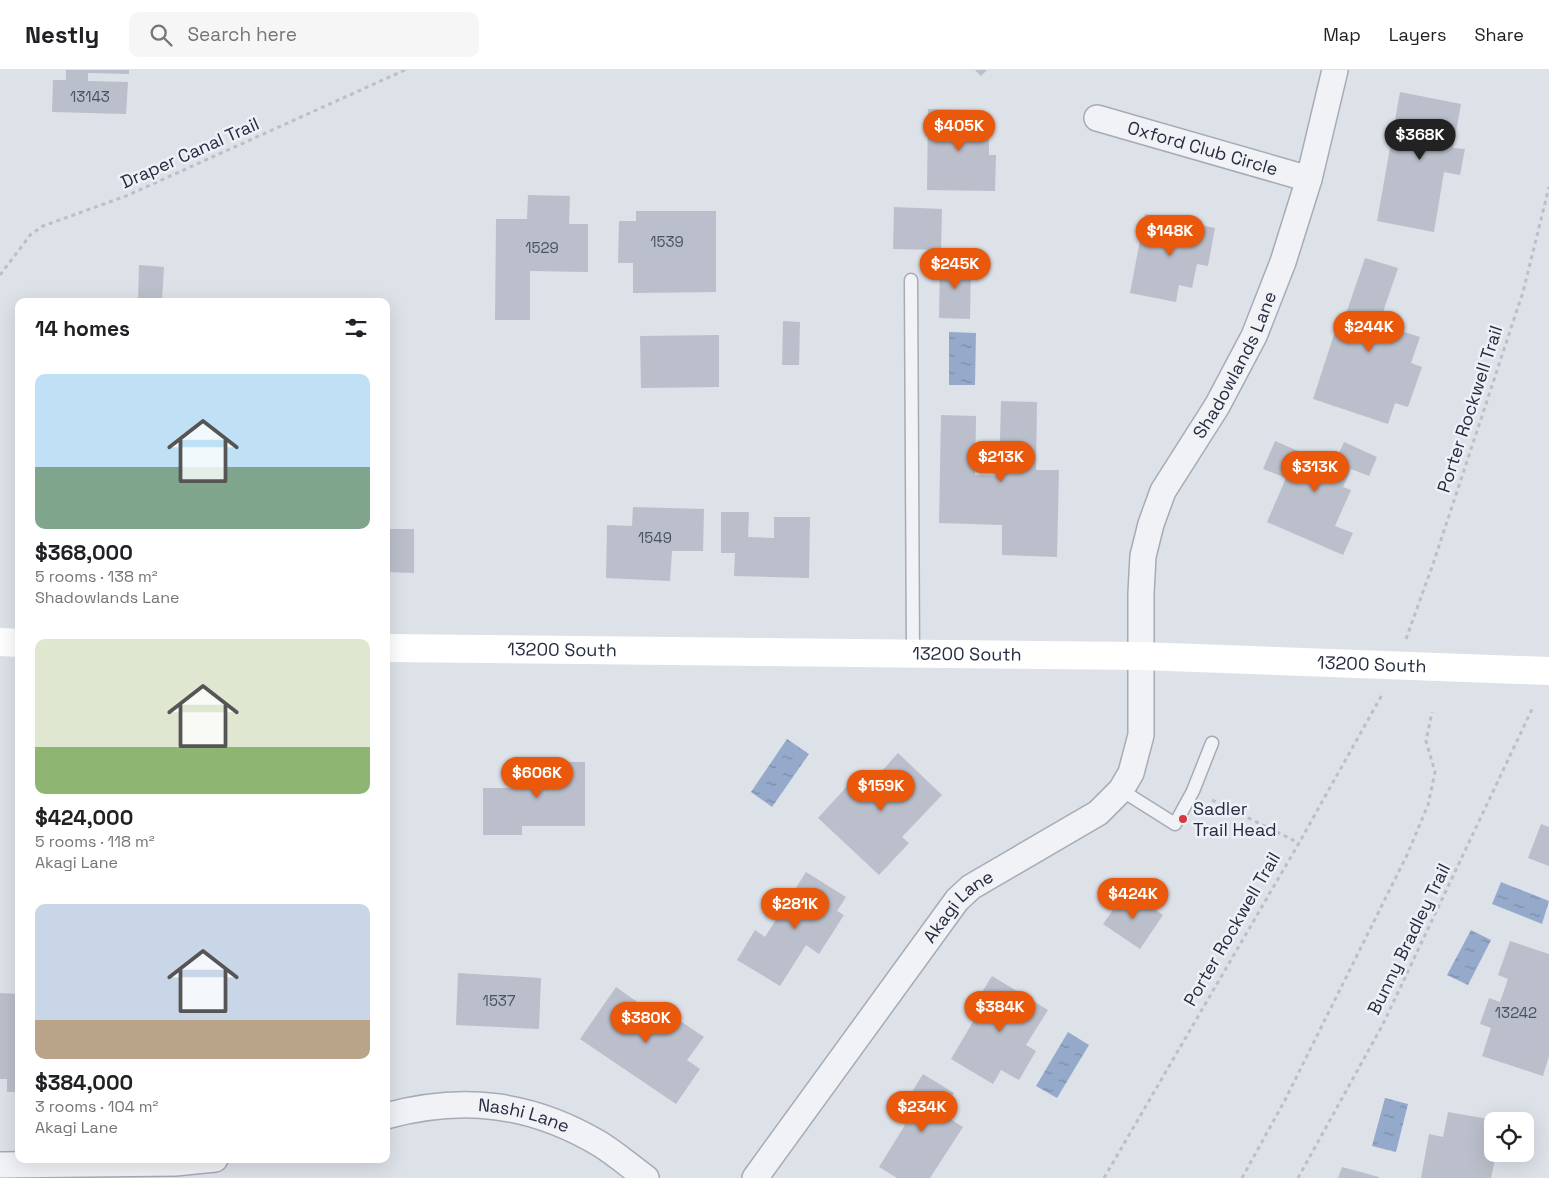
<!DOCTYPE html>
<meta charset="utf-8">
<style>
:root{--surface:#fff;--page:#f6f6f6;--text:#202124;--muted:#757577;--line:#e0e0e0;--accent:#ea580c}
body{margin:0;font-family:"Space Grotesk",sans-serif;background:var(--page);color:var(--text);height:100vh;display:flex;flex-direction:column;font-size:19px;white-space:nowrap}
*{box-sizing:border-box;margin:0}
p{font-size:16px;color:var(--muted)}
.icon{flex:none;width:28px;height:28px;fill:none;stroke:currentColor;stroke-width:2;stroke-linecap:round;stroke-linejoin:round}
.map{position:relative;flex:1;overflow:hidden}
.details{position:absolute;left:15px;top:228px;width:375px;height:865px;display:flex;flex-direction:column;background:var(--surface);border-radius:10px;box-shadow:0 5px 20px #0002}
.details>*{flex:none}
.tools{position:absolute;left:1484px;top:1042px;display:grid;gap:10px}
.tools a{display:grid;place-items:center;width:50px;height:50px;border-radius:10px;background:var(--surface);box-shadow:0 5px 20px #0002;font-size:25px}
.price{position:absolute;translate:-50% -42px;padding:0 11px;border-radius:18px;background:var(--accent);color:#fff;font-size:16px;line-height:32px;filter:drop-shadow(0 1px 2px #0008)}
.price::after{content:'';position:absolute;left:50%;top:30px;width:15px;height:11px;margin-left:-8px;background:inherit;clip-path:polygon(0 0,100% 0,50% 100%)}
.price.selected{background:#222;color:#fff}
ul{padding:0;list-style:none}
li{display:grid;align-content:center;gap:10px;height:265px;padding:0 20px}
li span{display:grid;place-items:center;height:155px;border-radius:10px;color:#555}
li>.icon{margin-inline-start:auto}
span .icon{width:90px;height:90px;fill:#fffc;stroke-width:1}
li b{font-size:21px}
h2{display:flex;justify-content:space-between;align-items:center;height:60px;padding:0 20px;font-size:21px}
header{display:flex;align-items:center;gap:30px;box-sizing:border-box;height:70px;padding:0 25px;background:var(--surface);border-bottom:1px solid var(--line)}
header strong{font-size:24px}
nav{display:flex;gap:28px;margin-inline-start:auto;font-size:18px}
.search{width:350px;height:45px;background:var(--page);display:flex;align-items:center;gap:12px;box-sizing:border-box;padding:0 18px;border-radius:10px;color:var(--muted);font-size:19px}
.map>svg:first-child{display:block}
</style>
<header>
<strong>Nestly</strong>
<div class="search"><svg class="icon" aria-label="search" viewBox="0 0 24 24"><circle cx="10" cy="10" r="6"/><path d="M15 15l6 6"/></svg>Search here</div>
<nav><a>Map</a><a>Layers</a><a>Share</a></nav>
</header>
<div class="map">
<svg width="1549" height="1108" viewBox="0 0 1549 1108">
<defs>
<pattern id="water-ripples" width="26" height="14" patternUnits="userSpaceOnUse" patternTransform="scale(1.25)"><rect width="26" height="14" fill="#95aacb"/><path d="M2 4q2-2 4 0t4 0M15 11q2-2 4 0t4 0" fill="none" stroke="#798ba6"/></pattern>
</defs>
<rect width="100%" height="100%" fill="#dde1e8"/>
<path fill="url(#water-ripples)" d="M949 262 976 263 975 315H949Z
M787 669 809 684 772 737 751 722Z
M1501 812 1549 831 1542 854 1492 834Z
M1471 860 1491 870 1468 915 1447 905Z
M1068 962 1089 975 1057 1028 1036 1016Z
M1385 1028 1408 1034 1396 1082 1372 1076Z"/>
<path fill="#babfcb" d="M66 0H129V4L88 3V11L128 12 126 44 52 42 53 10H66Z
M975 0H987L981 6Z
M1400 22 1461 34 1453 78 1465 79 1460 105 1444 102 1434 162 1377 151Z
M928 39 979 40 978 59H989V85H996L995 121 927 120Z
M528 125 570 126 569 154H588V202L530 201V250H495L496 149H527Z
M894 137 942 139 941 180 893 179Z
M636 141H716V222L633 223V193H618L619 151H636Z
M1145 144 1215 158 1208 196 1197 194 1192 218 1179 215 1176 232 1130 223Z
M1365 188 1398 198 1379 254 1420 267 1411 293 1422 297 1408 337 1395 333 1388 354 1313 329 1341 243 1346 244Z
M940 192 971 193 970 249 939 248Z
M139 195 164 197 162 231H138Z
M783 251 800 252 799 295H782Z
M719 265V317L641 318 640 266Z
M1001 331 1037 332 1036 400H1059L1057 487 1002 485V455L939 453 941 345 976 346 975 405 999 406Z
M1275 371 1333 396 1344 372 1377 387 1369 406 1351 399 1343 417 1351 420 1335 456 1353 463 1343 485 1267 452 1286 408 1263 399Z
M633 437 704 439 703 481H672L670 511 606 508 607 455 632 456Z
M721 442H749L748 467 774 468V447H810L809 508 734 506 735 483H721Z
M386 459H414V503L386 502Z
M898 683 942 725 902 767 909 773 879 805 818 748 861 701 872 712Z
M515 692H585V756H522V765H483V718H515Z
M1541 754 1549 757V796L1528 788Z
M806 802 846 827 837 841 844 845 819 884 806 875 780 916 737 890 755 860 765 867Z
M1127 820 1163 845 1140 879 1103 854Z
M1510 871 1549 884V986L1543 1006 1482 986 1491 958 1480 954 1489 928 1500 932 1508 909 1498 905Z
M458 903 541 908 539 959 456 955Z
M992 906 1048 940 1026 975 1036 981 1019 1010 1001 1000 993 1014 951 989 977 945 971 940Z
M616 917 650 941 655 934 704 967 687 990 700 999 676 1034 580 969Z
M0 923 19 924V1022H7V1009H0Z
M923 1004 954 1023 941 1043 963 1057 930 1108H897L879 1097 905 1055 895 1049Z
M1448 1042 1488 1049 1484 1074 1492 1076V1084H1496L1491 1108H1421L1429 1064 1443 1067Z
M1342 1097 1379 1107V1108H1338Z"/>
<g fill="none" stroke-linecap="round" stroke-linejoin="round">
<defs>
<path id="lane" d="M911 210 913 584
M1121 720 1175 754 1193 721 1212 673"/>
<g id="street">
<path id="s1" d="M1097 48 1309 109"/>
<path id="s2" d="M386 1046C463 1025 531 1033 600 1074 616 1084 631 1097 646 1108"/>
<path d="M0 1095 175 1093 215 1089"/>
<path id="s3" d="M755 1108 957 830 971 817 1098 743 1121 720 1131 703 1141 665V523L1143 486 1151 454 1163 421 1217 336 1254 266 1283 192 1309 109 1335 0"/>
</g>
</defs>
<use href="#lane" stroke="#a6abb6" stroke-width="15"/>
<use href="#street" stroke="#a6abb6" stroke-width="28"/>
<path stroke="#bbbfc7" stroke-width="3" stroke-dasharray="4 4" stroke-linecap="butt" d="M0 205 31 164 43 156 126 126 405 0
M1406 569 1433 494 1523 222 1549 117
M1212 730 1299 773
M1104 1108 1299 773 1383 623
M1242 1108 1285 1030 1407 785 1428 735 1435 702 1426 671 1432 642
M1298 1108 1383 954 1533 637"/>
<use href="#lane" stroke="#f0f2f6" stroke-width="12"/>
<use href="#street" stroke="#f0f2f6" stroke-width="25"/>
<g stroke="#fff" stroke-width="28">
<path d="M0 572 19 573"/>
<path id="s4" d="M386 578 1141 586 1549 601"/>
</g>
</g>
<circle fill="#d73840" stroke="#edf0f6" stroke-width="2" cx="1183" cy="749" r="5"/>
<g text-anchor="middle" stroke-width="5" stroke-linejoin="round" paint-order="stroke">
<g font-size="15" fill="#4b5263">
<text x="90" y="32">13143</text>
<text x="667" y="177">1539</text>
<text x="542" y="183">1529</text>
<text x="655" y="473">1549</text>
<text x="499" y="936">1537</text>
<text x="1516" y="948">13242</text>
</g>
<g font-size="18" fill="#262d40" stroke="#edf0f6">
<text dy="6" stroke="none"><textPath href="#s1" startOffset="110">Oxford Club Circle</textPath></text>
<text transform="translate(190 83) rotate(-24)" y="6">Draper Canal Trail</text>
<text dy="6" stroke="none"><textPath href="#s3" startOffset="994">Shadowlands Lane</textPath></text>
<text transform="translate(1470 339) rotate(-72)" y="6">Porter Rockwell Trail</text>
<text dy="6" stroke="none"><textPath href="#s4" startOffset="176">13200 South</textPath></text>
<text dy="6" stroke="none"><textPath href="#s4" startOffset="581">13200 South</textPath></text>
<text dy="6" stroke="none"><textPath href="#s4" startOffset="986">13200 South</textPath></text>
<text dy="6" stroke="none"><textPath href="#s3" startOffset="340">Akagi Lane</textPath></text>
<text transform="translate(1232 859) rotate(-60)" y="6">Porter Rockwell Trail</text>
<text transform="translate(1409 869) rotate(-64)" y="6">Bunny Bradley Trail</text>
<text dy="6" stroke="none"><textPath href="#s2" startOffset="140">Nashi Lane</textPath></text>
</g>
<g font-size="18" fill="#262d40" stroke="#edf0f6" text-anchor="start">
<text x="1193" y="745">Sadler<tspan x="1193" dy="21">Trail Head</tspan></text>
</g>
</g>
</svg>
<div class="tools">
<a><svg class="icon" aria-label="locate" viewBox="0 0 24 24"><circle cx="12" cy="12" r="6"/><path d="M12 2v4M12 18v4M2 12h4M18 12h4"/></svg></a>
</div>
<b class="price" style="left:959px;top:82px">$405K</b>
<b class="price selected" style="left:1420px;top:91px">$368K</b>
<b class="price" style="left:1170px;top:187px">$148K</b>
<b class="price" style="left:955px;top:220px">$245K</b>
<b class="price" style="left:1369px;top:283px">$244K</b>
<b class="price" style="left:1001px;top:413px">$213K</b>
<b class="price" style="left:1315px;top:423px">$313K</b>
<b class="price" style="left:537px;top:729px">$606K</b>
<b class="price" style="left:881px;top:742px">$159K</b>
<b class="price" style="left:1133px;top:850px">$424K</b>
<b class="price" style="left:795px;top:860px">$281K</b>
<b class="price" style="left:1000px;top:963px">$384K</b>
<b class="price" style="left:646px;top:974px">$380K</b>
<b class="price" style="left:922px;top:1063px">$234K</b>
<section class="details">
<h2>14 homes<svg class="icon" aria-label="filters" viewBox="0 0 24 24"><path d="M4 7h16M4 17h16"/><circle cx="9" cy="7" r="2"/><circle cx="15" cy="17" r="2"/></svg></h2>
<ul>
<li><span style="background:linear-gradient(#bfe0f5 60%,#7fa58c 0)"><svg class="icon" aria-label="home" viewBox="0 0 24 24"><path d="M3 11l9-7 9 7M6 9v11h12V9"/></svg></span><div><b>$368,000</b><p>5 rooms · 138 m²</p><p>Shadowlands Lane</p></div></li>
<li><span style="background:linear-gradient(#dfe7d0 70%,#8fb573 0)"><svg class="icon" aria-label="home" viewBox="0 0 24 24"><path d="M3 11l9-7 9 7M6 9v11h12V9"/></svg></span><div><b>$424,000</b><p>5 rooms · 118 m²</p><p>Akagi Lane</p></div></li>
<li><span style="background:linear-gradient(#c9d6e8 75%,#b9a48a 0)"><svg class="icon" aria-label="home" viewBox="0 0 24 24"><path d="M3 11l9-7 9 7M6 9v11h12V9"/></svg></span><div><b>$384,000</b><p>3 rooms · 104 m²</p><p>Akagi Lane</p></div></li>
</ul>
</section>
</div>
